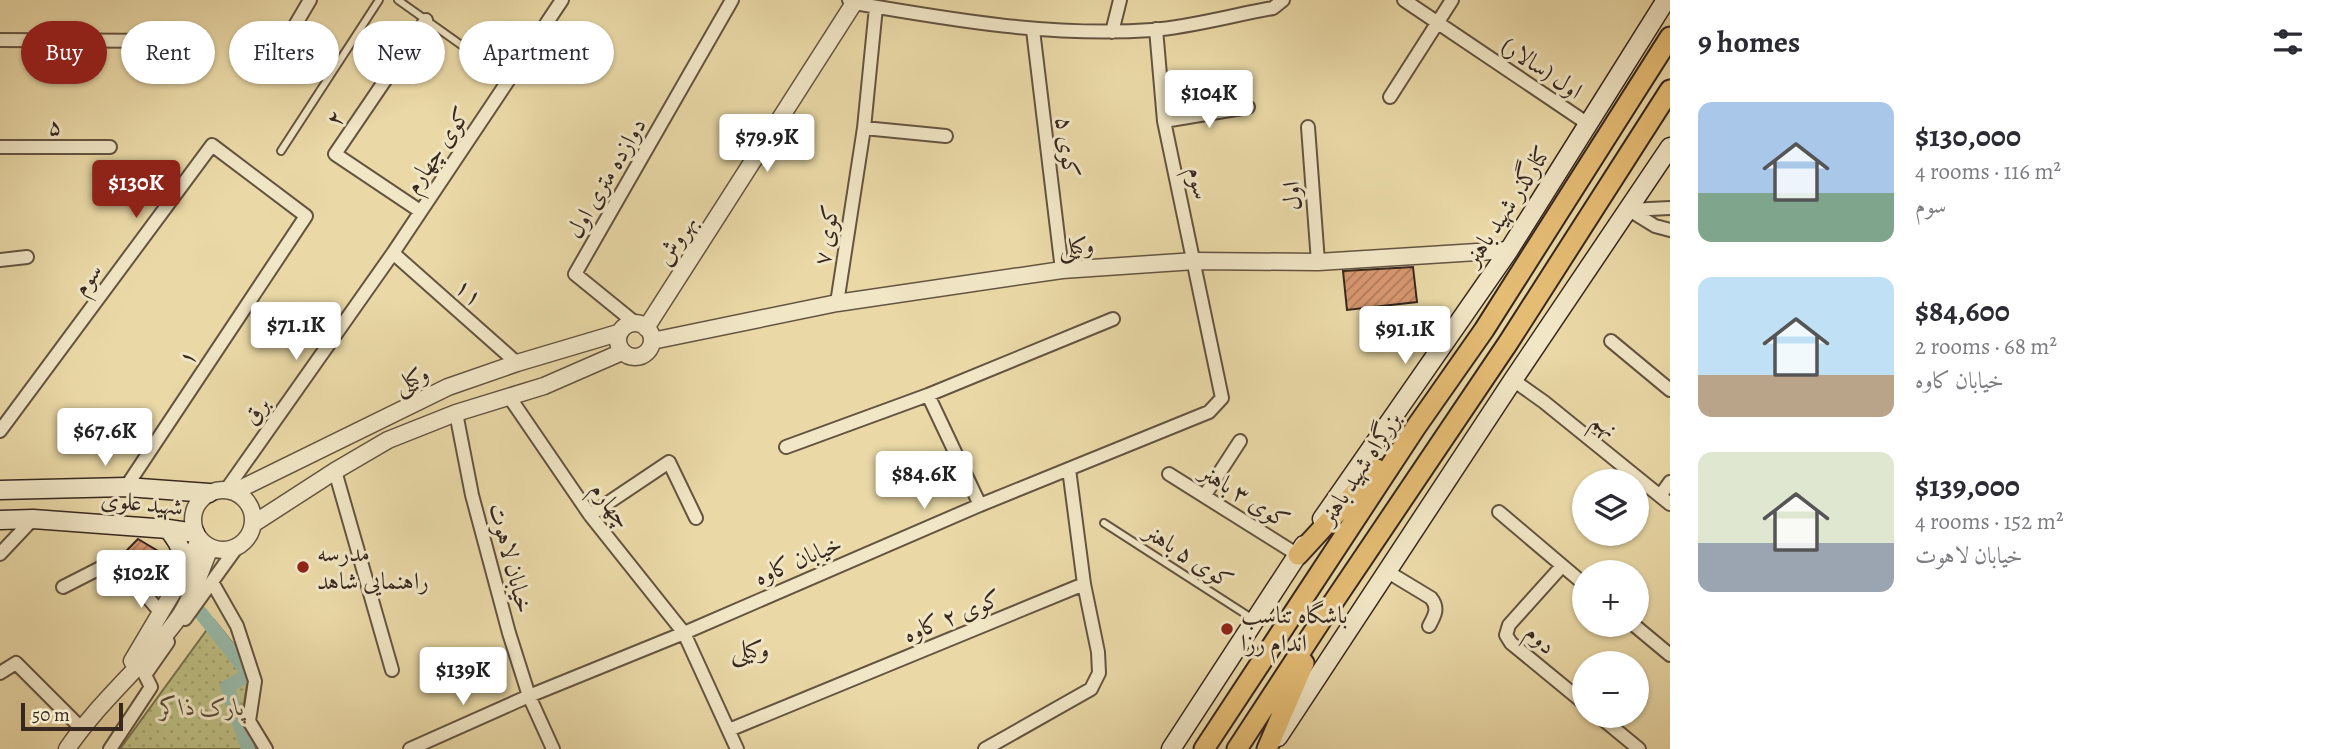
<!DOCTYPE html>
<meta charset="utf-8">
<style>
:root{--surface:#fff;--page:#f7f7f7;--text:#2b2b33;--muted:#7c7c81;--accent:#8f2418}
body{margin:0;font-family:Alegreya,Amiri,serif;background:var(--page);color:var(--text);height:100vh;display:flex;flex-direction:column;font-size:26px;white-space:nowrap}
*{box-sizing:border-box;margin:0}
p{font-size:23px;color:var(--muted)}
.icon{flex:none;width:38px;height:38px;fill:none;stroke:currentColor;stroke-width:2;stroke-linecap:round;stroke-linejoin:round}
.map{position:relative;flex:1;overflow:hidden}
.details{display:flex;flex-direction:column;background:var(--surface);width:665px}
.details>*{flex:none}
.top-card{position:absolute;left:21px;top:21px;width:665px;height:63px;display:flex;gap:14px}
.buttons{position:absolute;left:1572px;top:469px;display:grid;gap:14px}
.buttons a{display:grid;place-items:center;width:77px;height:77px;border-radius:50%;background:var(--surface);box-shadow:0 2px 5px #0004;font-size:35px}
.scale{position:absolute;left:21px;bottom:18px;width:102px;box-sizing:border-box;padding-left:7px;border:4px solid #37271f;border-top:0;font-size:19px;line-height:24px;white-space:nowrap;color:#37271f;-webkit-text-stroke:5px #f1e6c6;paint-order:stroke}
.price{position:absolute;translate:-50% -60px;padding:0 16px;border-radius:7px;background:#fff;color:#222;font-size:23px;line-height:46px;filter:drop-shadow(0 2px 4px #0008)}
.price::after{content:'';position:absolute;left:50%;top:42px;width:21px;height:16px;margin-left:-10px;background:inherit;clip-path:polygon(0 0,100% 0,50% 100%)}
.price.selected{background:var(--accent);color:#fff}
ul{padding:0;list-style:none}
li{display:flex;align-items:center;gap:21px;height:175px;padding:0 28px}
li span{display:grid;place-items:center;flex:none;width:196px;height:140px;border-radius:14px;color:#555}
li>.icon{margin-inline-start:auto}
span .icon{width:84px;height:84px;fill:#fffc;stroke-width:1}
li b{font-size:30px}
h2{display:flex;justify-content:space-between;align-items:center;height:84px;padding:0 28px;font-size:30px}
.chip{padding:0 24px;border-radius:32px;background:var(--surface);box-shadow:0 2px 5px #0004;font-size:24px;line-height:63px}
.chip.selected{background:var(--accent);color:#fff}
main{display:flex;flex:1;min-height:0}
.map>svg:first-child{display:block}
</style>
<main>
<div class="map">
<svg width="1670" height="749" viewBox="0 0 1670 749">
<defs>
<pattern id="green-dots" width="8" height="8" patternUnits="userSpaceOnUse" patternTransform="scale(1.75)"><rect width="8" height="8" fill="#bdbe83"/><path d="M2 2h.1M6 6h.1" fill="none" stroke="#a3a371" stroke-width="1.8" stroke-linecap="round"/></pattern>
<pattern id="building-hatch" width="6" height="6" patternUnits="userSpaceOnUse" patternTransform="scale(1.75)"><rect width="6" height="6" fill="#d7976f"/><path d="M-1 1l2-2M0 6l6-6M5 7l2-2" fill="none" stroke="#af7b5b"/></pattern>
</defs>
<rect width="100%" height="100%" fill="#ead9a7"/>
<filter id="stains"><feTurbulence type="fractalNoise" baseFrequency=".00286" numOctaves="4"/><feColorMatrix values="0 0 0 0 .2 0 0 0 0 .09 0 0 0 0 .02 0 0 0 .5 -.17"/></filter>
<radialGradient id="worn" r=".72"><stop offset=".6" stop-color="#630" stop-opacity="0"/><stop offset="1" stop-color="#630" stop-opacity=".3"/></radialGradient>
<path fill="url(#green-dots)" stroke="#7a7251" stroke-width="2" d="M214 620 235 646 248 679 242 717 245 734 256 749H120Z"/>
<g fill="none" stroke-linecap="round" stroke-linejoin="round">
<path stroke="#98baa9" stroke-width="14" d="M200 612 249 674 227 687 248 749"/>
</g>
<path fill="url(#building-hatch)" stroke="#37271f" stroke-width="2" d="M1413 267 1417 302 1347 310 1343 271Z
M138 539 158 551 137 572 123 554Z"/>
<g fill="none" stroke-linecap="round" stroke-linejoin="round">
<defs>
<path id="service" d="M398 0 509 79
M281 151 379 0
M1104 523 1253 619"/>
<path id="minor" d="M849 0 854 3C953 20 1051 37 1152 30 1192 27 1233 15 1273 8L1283 0
M1404 0 1588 124
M1033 30 1062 270
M1112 32 1120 0
M0 40 172 41
M270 68 310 0
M1390 97 1452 0
M1164 121 1248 107
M1308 127 1318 262
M864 128 946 136
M0 147H110
M1629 210 1655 226 1670 230
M1629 210 1670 208
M420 211 335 154 426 20
M393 253 517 363
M0 260 27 257
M837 303 864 128 876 7
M634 322 575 274 732 0
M1611 341 1670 390
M1513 380 1544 402 1670 504
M928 395 980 505
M510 398 590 515 684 633 737 749
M456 413 472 495 509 633 529 696 553 749
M0 431 212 145 306 216 126 487
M786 447 928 395 1113 319
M335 471 392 670
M1169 474 1298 555
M226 490 393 253 562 0
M1205 495 1240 441
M1660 496 1670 482
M1499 512 1584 584
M590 515 669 462 696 518
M0 554 33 519
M1562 566 1509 625 1506 635 1511 643 1584 703
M1388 572 1431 598C1439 608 1435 615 1429 626
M212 582 237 626 255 681 249 721 266 749
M63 587 116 560 161 613
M185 619 237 547
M1634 625 1670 655
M0 673 16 663 81 728
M1599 716 1639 749
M729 730 1084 584 1069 469
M110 749 151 687 145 675 168 642
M410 749 529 696 684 633 980 505 1209 412 1222 398 1164 121 1156 29
M985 749 1091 689 1099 673 1098 652 1084 584"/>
<path id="tertiary" d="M618 340a17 17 0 1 1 34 0a17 17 0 1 1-34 0Z
M646 328 856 0
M652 341 837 303 1062 270 1195 261 1318 262 1509 250
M193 520a30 30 0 1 1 60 0a30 30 0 1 1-60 0Z
M234 492 448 387 517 363 618 333
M253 524 335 471 388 440 456 413 544 386 622 352
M132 661 180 580 199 540
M67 749C99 701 146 664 179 617 192 599 201 569 210 548"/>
<path id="secondary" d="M0 490 126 487 209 493
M1322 519 1509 250 1666 0
M0 520 33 519 168 529 195 533
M168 529C184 549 184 555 180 580
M1278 737 1513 380 1670 147
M1171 749 1304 545"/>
<path id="trunk" d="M1298 555 1377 469
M1204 749 1416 427 1484 330 1670 37
M1237 749 1326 613 1508 343 1670 90
M1267 749 1304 663"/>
</defs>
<use href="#service" stroke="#645441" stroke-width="10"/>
<use href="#minor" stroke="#645441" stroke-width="16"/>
<use href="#tertiary" stroke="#645441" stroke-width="19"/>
<use href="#secondary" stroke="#37271f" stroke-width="21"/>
<use href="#trunk" stroke="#37271f" stroke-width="23"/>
<use href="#service" stroke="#f1e6c6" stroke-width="6"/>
<use href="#minor" stroke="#f1e6c6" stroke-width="12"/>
<use href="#tertiary" stroke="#f1e6c6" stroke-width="16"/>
<use href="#secondary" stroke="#f1e6c6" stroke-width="18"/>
<use href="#trunk" stroke="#e5bc74" stroke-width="19"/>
</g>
<g fill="#8f2418" stroke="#f1e6c6" stroke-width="2.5">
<circle cx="303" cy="567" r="7"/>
<circle cx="1227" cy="629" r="7"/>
</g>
<g text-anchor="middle" stroke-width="6" stroke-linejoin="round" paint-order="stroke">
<g font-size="24" fill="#37271f" stroke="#f1e6c6">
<text transform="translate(1542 68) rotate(34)" y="8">اول (سالار)</text>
<text transform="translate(335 118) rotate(-56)" y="8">۲</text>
<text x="55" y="134">۵</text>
<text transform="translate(1068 147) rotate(83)" y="8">کوی ۵</text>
<text transform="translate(437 150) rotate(-56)" y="8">کوی چهارم</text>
<text transform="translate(606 178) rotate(-60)" y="8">دوازده متری اول</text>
<text transform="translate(1199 183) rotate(78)" y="8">سوم</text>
<text transform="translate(1292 196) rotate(-94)" y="8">اول</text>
<text transform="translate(1507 206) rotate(-57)" y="8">کنارگذر شهید باهنر</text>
<text transform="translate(826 235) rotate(-81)" y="8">کوی ۷</text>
<text transform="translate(676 240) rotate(-57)" y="8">بهروش</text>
<text transform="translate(1076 246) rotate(-5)" y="8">وکیلی</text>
<text transform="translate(87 279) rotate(-53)" y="8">سوم</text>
<text transform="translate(469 292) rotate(42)" y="8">۱۱</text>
<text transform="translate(187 357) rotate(-56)" y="8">۱</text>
<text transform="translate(411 379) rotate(-26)" y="8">وکیلی</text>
<text transform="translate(256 411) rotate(-55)" y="8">برق</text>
<text transform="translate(1605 425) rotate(39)" y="8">نهم</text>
<text transform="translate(1360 468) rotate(-57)" y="8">بزرگراه شهید باهنر</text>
<text transform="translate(1245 496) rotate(32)" y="8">کوی ۳ باهنر</text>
<text transform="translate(142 503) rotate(6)" y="8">شهید علوی</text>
<text transform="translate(611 505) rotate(53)" y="8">چهارم</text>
<text transform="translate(1189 556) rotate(33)" y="8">کوی ۵ باهنر</text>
<text transform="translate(511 558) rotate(75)" y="8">خیابان لاهوت</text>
<text transform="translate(798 560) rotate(-23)" y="8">خیابان کاوه</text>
<text transform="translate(952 616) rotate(-22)" y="8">کوی ۲ کاوه</text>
<text transform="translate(1541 639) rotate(43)" y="8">دوم</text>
</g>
<g font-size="24" fill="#37271f" stroke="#f1e6c6" text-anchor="start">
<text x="317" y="561">مدرسه<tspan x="317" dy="28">راهنمایی شاهد</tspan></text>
<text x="1241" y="623">باشگاه تناسب<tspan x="1241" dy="28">اندام رزا</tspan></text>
</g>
<g font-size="24" font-style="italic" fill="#584d38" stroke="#f1e6c6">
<text x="202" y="715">پارک ذاکر</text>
</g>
<g font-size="26" fill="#37271f" stroke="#f1e6c6">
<text x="750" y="658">وکیلی</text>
</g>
</g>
<rect width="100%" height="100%" filter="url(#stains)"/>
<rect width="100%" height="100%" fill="url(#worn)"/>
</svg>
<div class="buttons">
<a><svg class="icon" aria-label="layers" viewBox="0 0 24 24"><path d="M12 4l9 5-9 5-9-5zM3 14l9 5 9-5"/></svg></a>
<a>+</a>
<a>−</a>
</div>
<div class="scale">50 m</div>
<b class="price" style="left:1209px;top:130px">$104K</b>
<b class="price" style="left:767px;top:174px">$79.9K</b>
<b class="price selected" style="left:136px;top:220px">$130K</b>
<b class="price" style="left:296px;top:362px">$71.1K</b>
<b class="price" style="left:1405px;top:366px">$91.1K</b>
<b class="price" style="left:105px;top:468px">$67.6K</b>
<b class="price" style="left:924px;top:511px">$84.6K</b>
<b class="price" style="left:141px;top:610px">$102K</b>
<b class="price" style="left:463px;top:707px">$139K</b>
<div class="top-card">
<a class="chip selected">Buy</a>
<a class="chip">Rent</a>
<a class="chip">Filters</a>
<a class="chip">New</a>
<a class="chip">Apartment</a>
</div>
</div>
<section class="details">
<h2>9 homes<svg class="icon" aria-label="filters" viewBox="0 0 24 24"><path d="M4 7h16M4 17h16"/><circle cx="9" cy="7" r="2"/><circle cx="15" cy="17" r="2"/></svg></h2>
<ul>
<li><span style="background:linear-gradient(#a9c7e8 65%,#7fa58c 0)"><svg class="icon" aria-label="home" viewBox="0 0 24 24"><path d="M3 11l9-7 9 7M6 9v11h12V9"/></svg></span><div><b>$130,000</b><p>4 rooms · 116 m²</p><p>سوم</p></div></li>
<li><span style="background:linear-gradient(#bfe0f5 70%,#b9a48a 0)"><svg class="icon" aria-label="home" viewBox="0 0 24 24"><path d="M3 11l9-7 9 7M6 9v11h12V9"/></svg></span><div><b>$84,600</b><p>2 rooms · 68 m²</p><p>خیابان کاوه</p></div></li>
<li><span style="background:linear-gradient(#dfe7d0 65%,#9aa5b1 0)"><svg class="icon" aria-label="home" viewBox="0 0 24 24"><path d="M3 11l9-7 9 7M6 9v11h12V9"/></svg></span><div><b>$139,000</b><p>4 rooms · 152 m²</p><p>خیابان لاهوت</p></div></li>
</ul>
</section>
</main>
